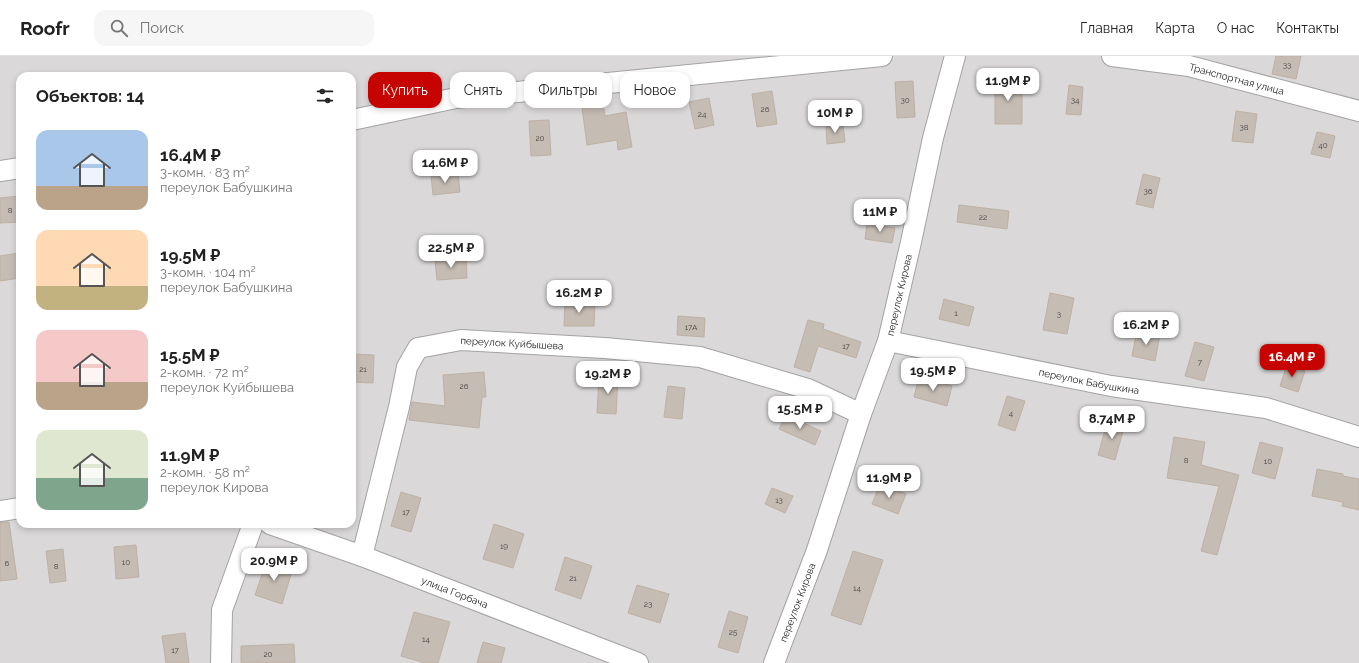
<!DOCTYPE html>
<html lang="ru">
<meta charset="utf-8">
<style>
:root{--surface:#fff;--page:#f6f6f6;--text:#222;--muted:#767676;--line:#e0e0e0;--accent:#c70300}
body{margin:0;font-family:Raleway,sans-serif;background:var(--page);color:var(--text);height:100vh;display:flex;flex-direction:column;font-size:15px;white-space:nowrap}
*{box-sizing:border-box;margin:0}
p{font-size:13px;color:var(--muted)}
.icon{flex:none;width:22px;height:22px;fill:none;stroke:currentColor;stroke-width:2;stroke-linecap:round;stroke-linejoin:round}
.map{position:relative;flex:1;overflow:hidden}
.sheet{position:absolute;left:16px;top:16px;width:340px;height:456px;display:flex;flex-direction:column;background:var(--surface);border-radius:12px;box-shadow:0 2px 6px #0003}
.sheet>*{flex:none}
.hud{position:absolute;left:368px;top:16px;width:380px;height:36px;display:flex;gap:8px}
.price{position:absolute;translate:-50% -34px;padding:0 9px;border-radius:8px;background:#fff;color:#222;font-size:13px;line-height:26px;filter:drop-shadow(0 1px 2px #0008)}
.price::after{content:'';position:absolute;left:50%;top:24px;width:12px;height:9px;margin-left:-6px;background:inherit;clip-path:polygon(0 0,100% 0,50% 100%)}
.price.active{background:var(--accent);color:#fff}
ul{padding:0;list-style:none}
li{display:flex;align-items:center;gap:12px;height:100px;padding:0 20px}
li span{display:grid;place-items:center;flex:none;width:112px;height:80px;border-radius:12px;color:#555}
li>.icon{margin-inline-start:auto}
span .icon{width:48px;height:48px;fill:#fffc;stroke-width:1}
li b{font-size:17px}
h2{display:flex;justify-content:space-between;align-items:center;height:48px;padding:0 20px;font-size:17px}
.tag{padding:0 14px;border-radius:12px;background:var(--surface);box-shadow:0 2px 6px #0003;font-size:14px;line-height:36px}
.tag.active{background:var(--accent);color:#fff}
header{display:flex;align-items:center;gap:24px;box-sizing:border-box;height:56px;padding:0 20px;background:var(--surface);border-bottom:1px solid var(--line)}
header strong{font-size:19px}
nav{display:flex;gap:22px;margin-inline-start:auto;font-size:14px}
.search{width:280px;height:36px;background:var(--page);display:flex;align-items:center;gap:10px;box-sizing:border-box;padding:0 14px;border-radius:12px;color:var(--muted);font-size:15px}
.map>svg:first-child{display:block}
</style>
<header>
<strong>Roofr</strong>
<div class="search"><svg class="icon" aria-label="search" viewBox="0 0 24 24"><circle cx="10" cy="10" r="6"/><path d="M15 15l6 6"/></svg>Поиск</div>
<nav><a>Главная</a><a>Карта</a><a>О нас</a><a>Контакты</a></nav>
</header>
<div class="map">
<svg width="1359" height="607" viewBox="0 0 1359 607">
<rect width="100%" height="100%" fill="#ede9e1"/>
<path fill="#dad8d8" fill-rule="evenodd" d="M0 0H1359V607H0ZM20 20H352V468H20Z"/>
<path fill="#c5bcb4" stroke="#bfb0a3" d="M1276 0H1301L1296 23 1272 18Z
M995 24 1022 25V68H995Z
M913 25 915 61 897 62 895 26Z
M1069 29 1083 31 1081 59 1066 58Z
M772 35 777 68 757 71 752 38Z
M709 42 714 69 695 73 689 46Z
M603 48 605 60 626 56 632 91 618 94 617 84 587 89 582 51Z
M1236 55 1257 58 1253 87 1232 85Z
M549 64 551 99 531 100 529 65Z
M843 68 845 86 827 88 826 70Z
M1317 76 1335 80 1330 102 1311 98Z
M458 117 460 136 433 139 431 119Z
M1143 118 1160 122 1153 152 1136 148Z
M20 140V166L0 167V142Z
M959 149 1009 155 1007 173 957 166Z
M867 168 895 172 892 187 865 183Z
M19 197 20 222 0 225V200Z
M466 202 467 222 437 224 435 205Z
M1050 237 1074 242 1067 278 1043 274Z
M944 243 974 251 969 270 939 263Z
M565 245 595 246 594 270H564Z
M678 260 705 262 704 281 677 279Z
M808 264 824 268 823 273 861 286 856 302 818 290 810 316 794 311Z
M1137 274 1160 279 1155 305 1132 300Z
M1195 286 1214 291 1204 325 1185 320Z
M352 298 374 299 373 327 352 326Z
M1287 309 1305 315 1298 336 1280 330Z
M484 316 486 341H482L479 372 409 364 412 346 445 350 443 319Z
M599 321H618L616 358 597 357Z
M919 321 952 330 947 350 914 341Z
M668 330 685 332 682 363 664 361Z
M1007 340 1025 345 1015 375 998 369Z
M786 359 821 375 815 389 779 373Z
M1108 363 1125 368 1115 404 1098 399Z
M1174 381 1205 386 1201 409 1239 419 1217 499 1201 495 1219 430 1167 422Z
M1260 386 1283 392 1275 423 1252 417Z
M1317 413 1343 418V420L1359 423V454L1342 450 1343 446 1312 440Z
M880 428 906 438 898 458 872 448Z
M772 432 793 440 785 457 765 448Z
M401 436 421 442 411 476 391 470Z
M0 466H9L17 523 0 525Z
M494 468 524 478 513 512 483 503Z
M136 489 139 521 116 523 114 491Z
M63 493 66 525 50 527 46 495Z
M853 495 883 504 861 569 831 559Z
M565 501 592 510 581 543 555 534Z
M267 504 293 512 282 548 255 539Z
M637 529 669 538 660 567 628 557Z
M729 555 748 561 738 597 718 591Z
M414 556 450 566 438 607H425L401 600Z
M185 577 189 607H166L162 580Z
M483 586 505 592 501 607H477Z
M294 588 295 607H241V590Z"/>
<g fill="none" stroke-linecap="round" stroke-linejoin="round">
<defs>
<g id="minor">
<path id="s1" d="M1112 0 1189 10 1359 55"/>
<path d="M352 64 456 42 882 0"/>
<path d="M0 115 20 112"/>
<path id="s2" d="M888 285 1111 330 1266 352 1359 381"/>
<path d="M0 455 20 452"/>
<path id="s3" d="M270 468 362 500 638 607"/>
<path id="s4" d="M362 500 399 351 407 311 418 292 461 284 605 292 700 301 808 333 861 358"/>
<path d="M221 607 222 554 253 468"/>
<path id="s5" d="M774 607 817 494 861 358 888 285 911 186 933 82 955 0"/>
</g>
</defs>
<use href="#minor" stroke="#a3a3a3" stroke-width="22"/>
<use href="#minor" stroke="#fff" stroke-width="20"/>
</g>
<g text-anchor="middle" stroke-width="3" stroke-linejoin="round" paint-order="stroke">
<g font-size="8" fill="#464442">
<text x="1287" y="12">33</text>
<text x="905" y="47">30</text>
<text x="1075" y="47">34</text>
<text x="765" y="56">26</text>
<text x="702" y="61">24</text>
<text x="1244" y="74">38</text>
<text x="540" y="85">20</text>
<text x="1323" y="92">40</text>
<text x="1148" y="138">36</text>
<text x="10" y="157">8</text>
<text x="983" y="164">22</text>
<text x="956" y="260">1</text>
<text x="1059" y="261">3</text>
<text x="691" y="274">17А</text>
<text x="846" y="293">17</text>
<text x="1200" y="309">7</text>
<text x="363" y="316">21</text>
<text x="464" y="333">26</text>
<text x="1011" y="360">4</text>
<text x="1186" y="407">8</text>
<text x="1268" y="408">10</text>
<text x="779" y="447">13</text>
<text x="406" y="459">17</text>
<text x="504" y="493">19</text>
<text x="126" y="509">10</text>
<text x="7" y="510">6</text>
<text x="56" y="513">8</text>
<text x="573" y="525">21</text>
<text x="857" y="535">14</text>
<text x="648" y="551">23</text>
<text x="733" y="579">25</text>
<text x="426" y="586">14</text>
<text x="175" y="597">17</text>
<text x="268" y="601">20</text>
</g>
<g font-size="10" fill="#1c1c1c" stroke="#fff">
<text dy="4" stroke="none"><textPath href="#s1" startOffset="127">Транспортная улица</textPath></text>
<text dy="4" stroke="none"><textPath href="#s5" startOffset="389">переулок Кирова</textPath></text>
<text dy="4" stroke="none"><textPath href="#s4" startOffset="311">переулок Куйбышева</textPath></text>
<text dy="4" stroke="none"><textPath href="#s2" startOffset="205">переулок Бабушкина</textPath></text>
<text dy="4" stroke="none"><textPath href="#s3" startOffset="197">улица Горбача</textPath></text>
<text dy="4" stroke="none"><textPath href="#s5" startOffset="65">переулок Кирова</textPath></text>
</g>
</g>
</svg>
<b class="price" style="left:1008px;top:46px">11.9M ₽</b>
<b class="price" style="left:835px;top:78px">10M ₽</b>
<b class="price" style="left:445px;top:128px">14.6M ₽</b>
<b class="price" style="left:880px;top:177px">11M ₽</b>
<b class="price" style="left:451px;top:213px">22.5M ₽</b>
<b class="price" style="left:579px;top:258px">16.2M ₽</b>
<b class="price" style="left:1146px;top:290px">16.2M ₽</b>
<b class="price active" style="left:1292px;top:322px">16.4M ₽</b>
<b class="price" style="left:933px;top:336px">19.5M ₽</b>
<b class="price" style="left:608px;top:339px">19.2M ₽</b>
<b class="price" style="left:800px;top:374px">15.5M ₽</b>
<b class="price" style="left:1112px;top:384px">8.74M ₽</b>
<b class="price" style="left:889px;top:443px">11.9M ₽</b>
<b class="price" style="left:274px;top:526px">20.9M ₽</b>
<div class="hud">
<a class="tag active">Купить</a>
<a class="tag">Снять</a>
<a class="tag">Фильтры</a>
<a class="tag">Новое</a>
</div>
<section class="sheet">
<h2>Объектов: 14<svg class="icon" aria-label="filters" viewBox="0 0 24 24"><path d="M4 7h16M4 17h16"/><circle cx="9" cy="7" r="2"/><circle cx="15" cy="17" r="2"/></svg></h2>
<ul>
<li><span style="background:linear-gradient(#a9c7e8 70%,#b9a48a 0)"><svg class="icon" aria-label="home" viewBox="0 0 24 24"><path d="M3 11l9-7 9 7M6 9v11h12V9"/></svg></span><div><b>16.4M ₽</b><p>3-комн. · 83 m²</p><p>переулок Бабушкина</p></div></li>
<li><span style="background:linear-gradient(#ffd9b3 70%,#c2b280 0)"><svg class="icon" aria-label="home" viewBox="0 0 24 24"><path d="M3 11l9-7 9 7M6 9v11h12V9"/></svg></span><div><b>19.5M ₽</b><p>3-комн. · 104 m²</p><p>переулок Бабушкина</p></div></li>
<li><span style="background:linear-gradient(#f6c9c9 65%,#b9a48a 0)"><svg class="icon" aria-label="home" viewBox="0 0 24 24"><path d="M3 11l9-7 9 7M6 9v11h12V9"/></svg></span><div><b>15.5M ₽</b><p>2-комн. · 72 m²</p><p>переулок Куйбышева</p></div></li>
<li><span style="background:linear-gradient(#dfe7d0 60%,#7fa58c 0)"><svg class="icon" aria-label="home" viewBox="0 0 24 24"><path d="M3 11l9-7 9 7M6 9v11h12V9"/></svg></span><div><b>11.9M ₽</b><p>2-комн. · 58 m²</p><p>переулок Кирова</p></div></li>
</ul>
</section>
</div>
